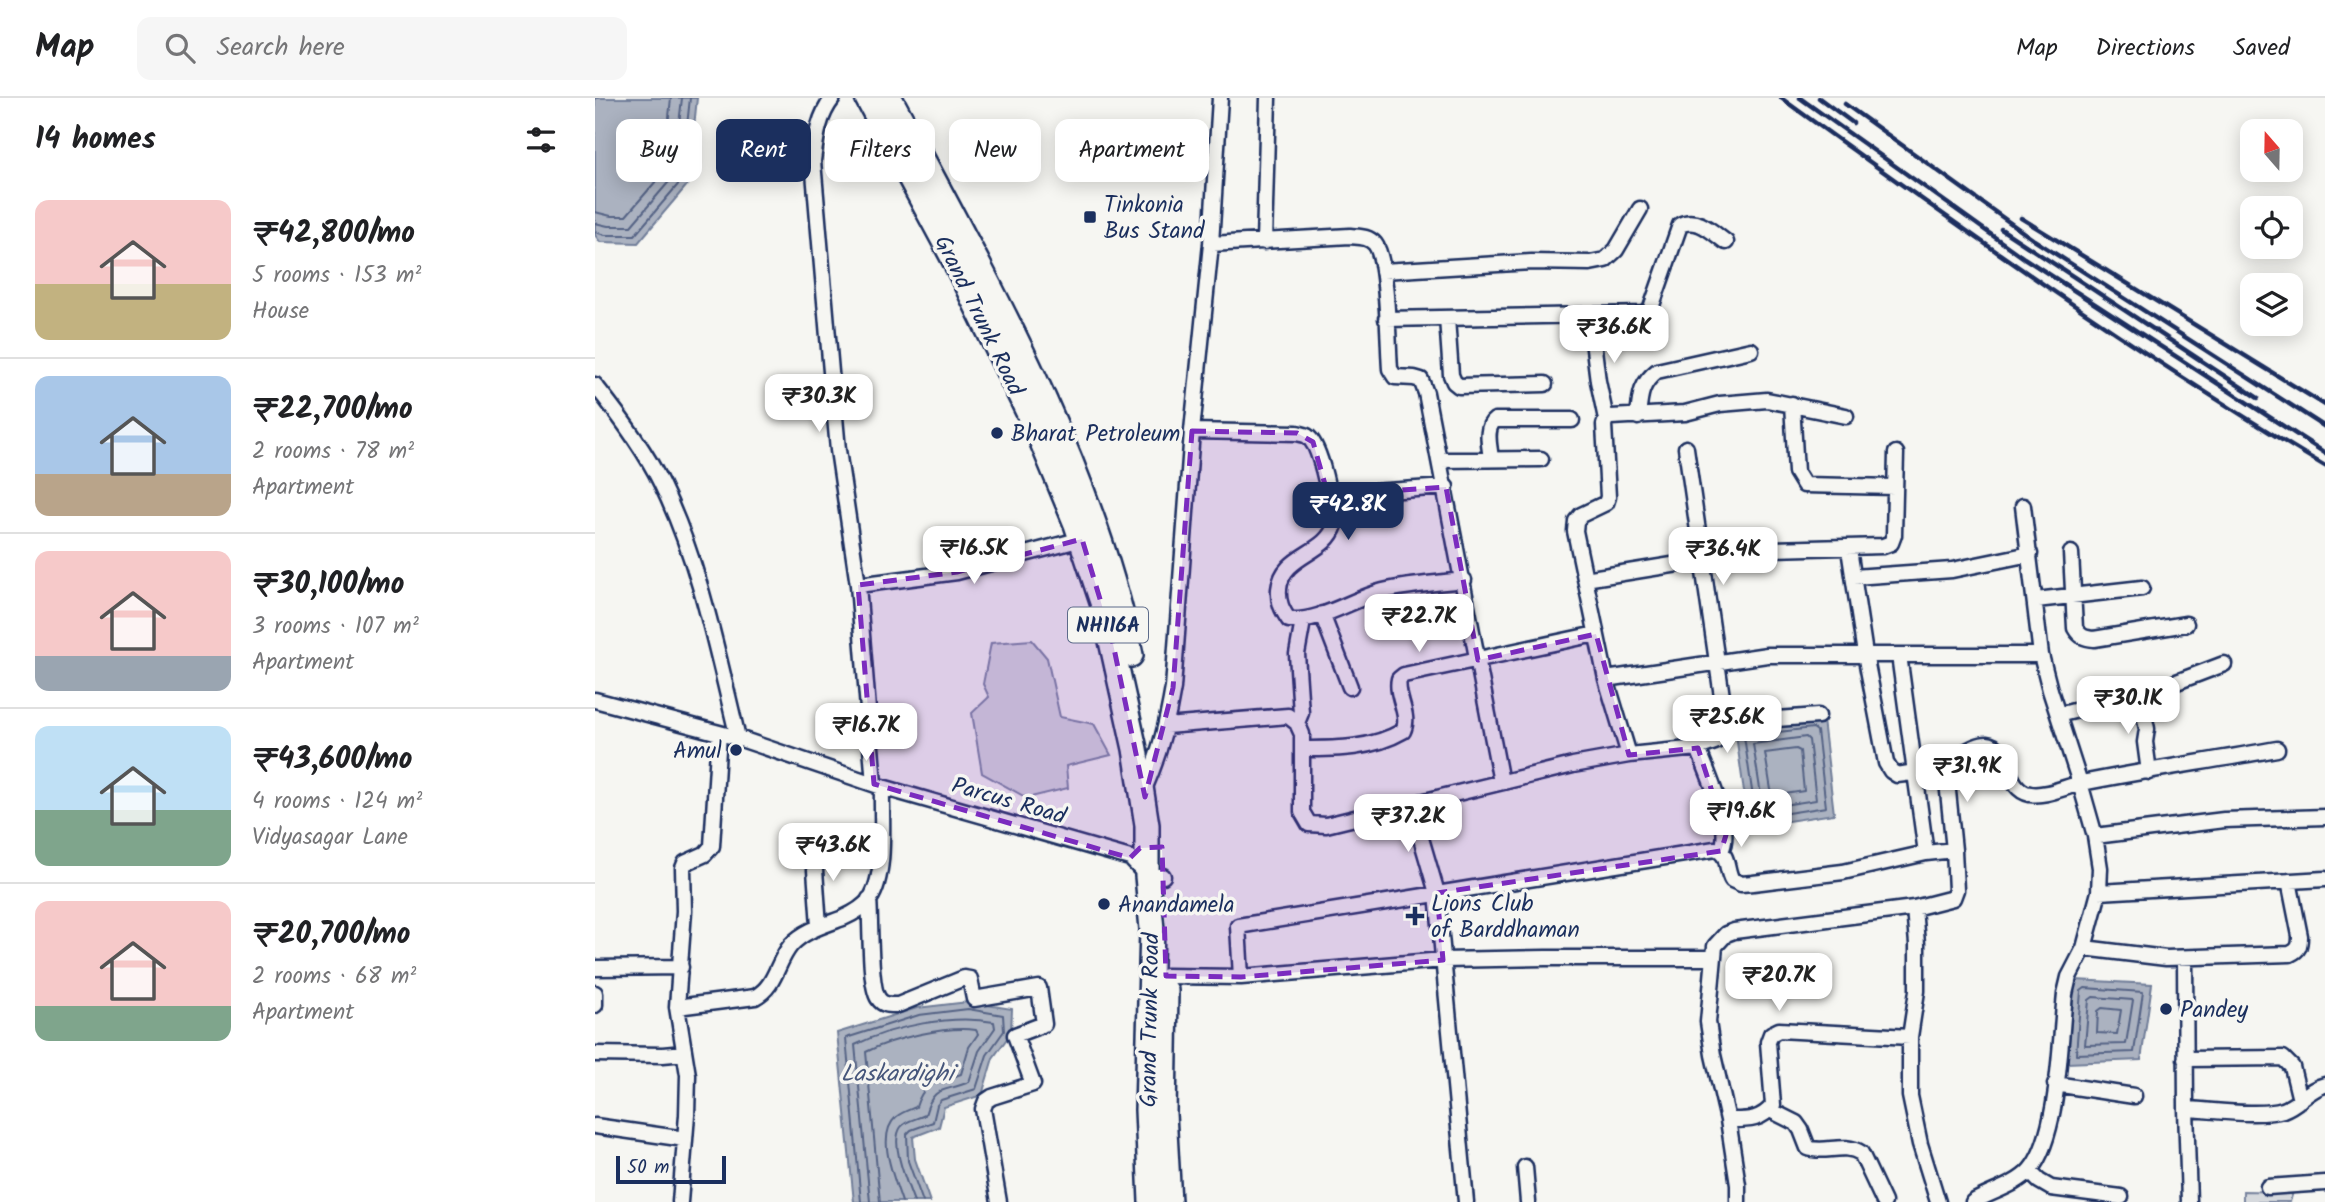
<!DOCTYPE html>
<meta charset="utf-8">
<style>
:root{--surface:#fff;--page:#f6f6f6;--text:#202124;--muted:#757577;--line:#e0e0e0;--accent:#1b2f5e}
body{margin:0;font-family:Kalam,sans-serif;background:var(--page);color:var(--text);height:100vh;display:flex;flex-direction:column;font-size:26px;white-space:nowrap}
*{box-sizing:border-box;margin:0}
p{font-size:23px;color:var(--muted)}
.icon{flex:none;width:38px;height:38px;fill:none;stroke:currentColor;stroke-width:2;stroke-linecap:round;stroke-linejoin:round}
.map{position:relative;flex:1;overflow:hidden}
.drawer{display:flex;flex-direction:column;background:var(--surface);width:595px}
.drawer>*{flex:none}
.guide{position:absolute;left:21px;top:21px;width:665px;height:63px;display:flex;gap:14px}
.needle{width:46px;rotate:340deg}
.buttons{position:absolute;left:1645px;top:21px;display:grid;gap:14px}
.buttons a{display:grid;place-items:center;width:63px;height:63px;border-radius:14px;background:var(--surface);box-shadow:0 4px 18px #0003;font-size:35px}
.scale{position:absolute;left:21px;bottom:18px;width:110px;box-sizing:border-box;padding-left:7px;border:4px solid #1b2f5e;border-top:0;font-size:19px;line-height:24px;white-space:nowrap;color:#1b2f5e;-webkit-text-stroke:5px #f6f6f2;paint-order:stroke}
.price{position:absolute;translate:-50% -60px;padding:0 16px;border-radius:14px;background:#fff;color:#222;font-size:23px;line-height:46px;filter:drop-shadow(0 2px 4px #0008)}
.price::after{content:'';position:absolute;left:50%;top:42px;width:21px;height:16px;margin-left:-10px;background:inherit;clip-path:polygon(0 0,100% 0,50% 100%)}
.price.current{background:var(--accent);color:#fff}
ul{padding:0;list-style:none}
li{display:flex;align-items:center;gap:21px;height:175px;padding:0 35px}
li+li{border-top:2px solid var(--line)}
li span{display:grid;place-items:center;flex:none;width:196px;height:140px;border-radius:14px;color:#555}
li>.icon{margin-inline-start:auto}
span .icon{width:84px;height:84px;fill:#fffc;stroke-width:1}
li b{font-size:30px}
h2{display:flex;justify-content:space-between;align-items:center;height:84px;padding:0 35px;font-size:30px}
.tag{padding:0 24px;border-radius:14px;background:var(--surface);box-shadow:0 4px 18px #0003;font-size:24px;line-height:63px}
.tag.current{background:var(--accent);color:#fff}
header{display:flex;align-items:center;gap:42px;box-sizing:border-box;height:98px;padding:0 35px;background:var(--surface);border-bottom:2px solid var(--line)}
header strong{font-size:33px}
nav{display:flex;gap:38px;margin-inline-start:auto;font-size:24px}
.search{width:490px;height:63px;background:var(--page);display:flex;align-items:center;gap:18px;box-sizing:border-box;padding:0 24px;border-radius:14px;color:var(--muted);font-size:26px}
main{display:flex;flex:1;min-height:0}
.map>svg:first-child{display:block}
</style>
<header>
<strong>Map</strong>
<div class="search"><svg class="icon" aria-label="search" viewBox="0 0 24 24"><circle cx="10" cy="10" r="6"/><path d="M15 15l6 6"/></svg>Search here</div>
<nav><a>Map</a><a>Directions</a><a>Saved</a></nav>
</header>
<main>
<section class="drawer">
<h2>14 homes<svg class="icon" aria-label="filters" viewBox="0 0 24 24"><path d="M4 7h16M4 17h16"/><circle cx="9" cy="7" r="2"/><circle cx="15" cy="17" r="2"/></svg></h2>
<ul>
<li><span style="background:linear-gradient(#f6c9c9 60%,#c2b280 0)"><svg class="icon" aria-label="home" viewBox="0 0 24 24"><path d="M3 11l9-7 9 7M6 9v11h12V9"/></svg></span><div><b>₹42,800/mo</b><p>5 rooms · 153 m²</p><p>House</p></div></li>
<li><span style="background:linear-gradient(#a9c7e8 70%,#b9a48a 0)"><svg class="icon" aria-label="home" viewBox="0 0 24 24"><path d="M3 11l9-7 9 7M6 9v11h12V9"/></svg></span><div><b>₹22,700/mo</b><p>2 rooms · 78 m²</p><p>Apartment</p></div></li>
<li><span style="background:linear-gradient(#f6c9c9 75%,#9aa5b1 0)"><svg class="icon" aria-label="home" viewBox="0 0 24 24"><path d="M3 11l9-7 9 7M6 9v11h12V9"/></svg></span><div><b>₹30,100/mo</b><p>3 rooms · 107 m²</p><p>Apartment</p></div></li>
<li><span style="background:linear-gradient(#bfe0f5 60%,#7fa58c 0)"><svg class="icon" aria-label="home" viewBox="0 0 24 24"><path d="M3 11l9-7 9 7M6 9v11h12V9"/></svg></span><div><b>₹43,600/mo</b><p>4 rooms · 124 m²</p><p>Vidyasagar Lane</p></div></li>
<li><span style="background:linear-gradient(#f6c9c9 75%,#7fa58c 0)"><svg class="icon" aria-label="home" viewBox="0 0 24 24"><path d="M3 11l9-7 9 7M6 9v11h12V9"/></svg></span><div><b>₹20,700/mo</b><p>2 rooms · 68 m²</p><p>Apartment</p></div></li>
</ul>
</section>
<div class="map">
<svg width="1730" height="1104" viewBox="0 0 1730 1104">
<rect width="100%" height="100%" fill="#f6f6f2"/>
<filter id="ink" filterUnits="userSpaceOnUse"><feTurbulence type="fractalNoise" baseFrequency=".0143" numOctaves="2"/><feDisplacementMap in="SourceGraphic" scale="14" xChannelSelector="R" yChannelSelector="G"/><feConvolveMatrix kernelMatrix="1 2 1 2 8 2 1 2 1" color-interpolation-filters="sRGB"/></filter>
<g filter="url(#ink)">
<path fill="#d6d9dd" stroke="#78849e" stroke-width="2" d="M437 542 452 560 465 619 499 626 516 657 471 668 473 690 432 700 387 675 377 615 394 599 388 586 396 545Z
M1648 1093 1698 1094 1695 1104H1648Z"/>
<path fill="#abb2c0" stroke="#717e99" stroke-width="2" d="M0 0H102L93 86 43 145 5 144 0 137Z
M1228 622 1239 716 1154 729 1140 630Z
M1480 882 1557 886 1546 962 1472 965Z
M373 904 417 911 416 935 398 960 387 997 349 1009 344 1029 318 1039 320 1061 335 1104H259L242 935 322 910Z"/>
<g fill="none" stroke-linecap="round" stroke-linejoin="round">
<path stroke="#556385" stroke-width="2" d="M0 114 16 118H31L68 75 76 0
M0 125 13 128H36L78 79 87 0
M0 134 10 137H40L86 83 95 0
M1218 630 1222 633 1231 709 1161 720 1149 638Z
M1211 639 1214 642 1221 702 1168 710 1158 646Z
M1201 651 1205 653 1209 693 1177 698 1170 655Z
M1490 890 1548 894 1539 954 1481 956 1486 893Z
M1498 899 1538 902 1531 946 1490 947 1494 902Z
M1507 910 1526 912 1522 936 1502 935 1503 913Z
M266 1104 251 940 324 917 373 911 408 917 409 933 392 957 381 991 346 1002 342 1007 338 1024 316 1032 312 1036 313 1063 328 1104
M275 1104 260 947C298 928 357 916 399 924L400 930 384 953 374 984C348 995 339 986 330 1017 322 1021 311 1022 306 1029 294 1045 313 1087 319 1104
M285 1104 271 954C296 941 353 927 381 932L383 936 374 949 366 976C343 985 329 982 321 1009 314 1012 307 1014 301 1019 280 1038 300 1082 307 1104"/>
<defs>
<path id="minor" d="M238 0C223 19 221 40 218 63L236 274 243 352 263 487 279 686
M669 144 673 0
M616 146 755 138C764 139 773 138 780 146 793 162 793 247 795 271L800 279 819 280 826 282 831 295 906 684
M788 173 936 164 995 165 1010 162 1021 152 1045 111
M995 219 1003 283 1011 321
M852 220 856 277 859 284 864 288 950 286
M791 221 1051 216 1056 210 1085 127C1102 118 1117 134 1131 144
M0 287C24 317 49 350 66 385 105 465 122 554 143 640
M1197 306 1201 374 1209 387 1300 389
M1043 319C1045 299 1045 286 1062 273L1156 252
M597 333 702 335C705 336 709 336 712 338 727 347 736 409 740 427 731 457 687 456 684 491 683 504 687 512 694 522 726 524 757 501 788 493 814 487 842 485 869 482
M1091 350 1132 633
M896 361C895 349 889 330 900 322H977
M845 362 946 361
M733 397 851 389
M1254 451 1270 556 1291 665 1296 673 1302 677C1321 675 1340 668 1358 660 1368 656 1381 646 1392 646 1412 647 1410 692 1435 696 1451 699 1471 688 1487 685 1551 672 1617 663 1682 651
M1476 455 1480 530C1485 539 1490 540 1499 541L1591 526
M1259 479 1357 472 1435 456
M990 481 1177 451 1288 448 1296 445 1299 437 1301 355
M263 487 362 474 487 441
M1441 502 1547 490
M727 516 755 589
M1304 557 1331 755
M1011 581 1172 557H1446L1428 408
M1545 597 1552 631 1550 644 1554 674
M0 602 143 640 287 689 535 760 552 778H568
M1463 617 1558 593 1629 566
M702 625 706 615 702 556 708 523
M571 628 693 618 702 625 707 636V714L714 726 731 727 978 667 1034 657 1011 581 980 433 981 423 986 417 1011 405 1013 399 1009 327 1011 321 1016 319 1090 315 1125 306 1172 302 1251 318
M1103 650C1112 675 1139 730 1126 753
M707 651C743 651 777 651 808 633 816 617 800 598 804 581L809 577 1001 536
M1034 657 1103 650 1120 644 1142 627 1155 623 1223 618
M1350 664 1359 752
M548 693C564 660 572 626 578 590L597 333 616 146 625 0
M816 706 842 795 871 1104
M1500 738 1629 722 1730 719
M218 744 224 828
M1504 794 1730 781
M274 801C276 822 274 886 283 900 288 908 295 907 303 907L369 880 375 881 379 901 444 890 449 926 420 937 438 986 397 999 391 1003 388 1011 404 1104
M1489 850 1571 860 1695 856C1704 852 1705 848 1705 838L1694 783
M1590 861 1591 1011 1594 1104
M0 870 86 869
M571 878 646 879 643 828 1120 751C1135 756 1130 770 1137 782L1146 786 1158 785 1248 774 1331 755 1359 752 1361 792 1358 800 1319 810 1322 846V893L1315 939V998L1325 1046 1343 1104
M646 879 848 862 951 860H1118
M0 895V907
M82 909 160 899C181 888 181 865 196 847 210 832 230 827 248 820 257 816 269 809 275 801 292 776 286 720 287 689
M0 956 68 957 89 955
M1590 961 1688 960 1697 969 1705 1002
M1460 986 1539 998
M1591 1011C1617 1012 1665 1019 1688 1012 1705 1006 1713 991 1730 987
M1175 1012 1201 1025 1206 1032 1213 1050C1230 1056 1249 1044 1266 1055L1289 1104
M1133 1022C1152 1022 1166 1023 1178 1007L1173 944 1176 936 1184 932 1315 939
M0 1028 90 1041
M930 1069 933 1104
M1434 1073 1444 1083 1456 1090 1526 1099
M1673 1089 1730 1085
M85 1104 92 1017 93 977 82 909 89 813 88 770 90 765 110 756 117 748 124 635
M1143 1104V1087L1133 1022 1118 957 1113 924 1120 848 1131 836 1139 833 1319 810
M1378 1104C1395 1094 1422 1087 1435 1072 1464 1038 1465 942 1470 896L1474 879 1489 850 1504 794 1505 770 1500 738 1485 685 1455 592 1446 557"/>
<path id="trunk" d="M272 0 358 160 444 337 481 426 508 507 540 651 552 727V778L557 831 552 1012 556 1104
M295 0C387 173 497 364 536 557
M571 893 569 1016 574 1104"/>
</defs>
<use href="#minor" stroke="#1b2f5e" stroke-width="19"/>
<use href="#trunk" stroke="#1b2f5e" stroke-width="28"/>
<use href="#minor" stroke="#f6f6f2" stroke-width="14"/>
<use href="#trunk" stroke="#f6f6f2" stroke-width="23"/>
<path stroke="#1b2f5e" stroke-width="4.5" d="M1186 0C1363 128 1542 256 1730 368
M1205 0 1429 160 1730 355
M1224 0 1258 25
M1250 6 1439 142 1730 329
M1426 120 1730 307
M1406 131 1663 300"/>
</g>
</g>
<path fill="#7b2cbf" fill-opacity="0.2" stroke="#7b2cbf" stroke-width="5" stroke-dasharray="14 9" stroke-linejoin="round" d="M597 333 702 335 718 344 733 397 851 389 883 562 1001 536 1034 657 1103 650 1131 737 1126 753 842 795 848 862 646 879 571 878 567 749 545 750 535 760 279 686 263 487 362 474 487 441 517 541 550 699 578 590Z"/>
<g fill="#1b2f5e" stroke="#f6f6f2" stroke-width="2.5">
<rect x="488" y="112" width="14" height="14" rx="3.5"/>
<circle cx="402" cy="335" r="7"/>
<circle cx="141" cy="652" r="7"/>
<circle cx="509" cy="806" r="7"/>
<path d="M816.5 807.5h7v7h7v7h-7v7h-7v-7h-7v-7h7z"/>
<circle cx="1571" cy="911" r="7"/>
</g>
<g text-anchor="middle" stroke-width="7" stroke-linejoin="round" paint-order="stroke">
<rect fill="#f6f6f2" stroke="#5d6b8a" stroke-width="2" x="473" y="509.5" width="80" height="35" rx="5"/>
<g font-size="21" font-weight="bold" fill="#1b2f5e">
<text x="513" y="534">NH116A</text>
</g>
<g font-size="23" fill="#1b2f5e" stroke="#f6f6f2" text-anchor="start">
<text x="509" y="114">Tinkonia<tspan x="509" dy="26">Bus Stand</tspan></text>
<text x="416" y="343">Bharat Petroleum</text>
<text x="127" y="660" text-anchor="end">Amul</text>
<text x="836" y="813">Lions Club<tspan x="836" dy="26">of Barddhaman</tspan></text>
<text x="523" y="814">Anandamela</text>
<text x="1585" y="919">Pandey</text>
</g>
<g font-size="23" fill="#1b2f5e" stroke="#f6f6f2">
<text transform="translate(385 217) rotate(64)" y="8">Grand Trunk Road</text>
<text transform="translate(414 702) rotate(16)" y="8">Parcus Road</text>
<text transform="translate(554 922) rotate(-89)" y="8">Grand Trunk Road</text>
</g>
<g font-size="24" font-style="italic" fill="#46567b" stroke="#f6f6f2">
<text x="302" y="983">Laskardighi</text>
</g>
</g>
</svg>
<div class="buttons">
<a><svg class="needle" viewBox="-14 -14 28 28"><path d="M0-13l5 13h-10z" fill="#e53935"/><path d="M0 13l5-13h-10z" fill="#757577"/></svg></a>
<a><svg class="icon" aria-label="locate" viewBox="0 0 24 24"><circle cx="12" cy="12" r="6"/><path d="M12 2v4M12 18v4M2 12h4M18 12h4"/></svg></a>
<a><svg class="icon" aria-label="layers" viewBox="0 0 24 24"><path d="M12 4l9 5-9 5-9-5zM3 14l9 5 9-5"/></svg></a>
</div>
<div class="scale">50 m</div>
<b class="price" style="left:1019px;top:267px">₹36.6K</b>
<b class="price" style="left:224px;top:336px">₹30.3K</b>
<b class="price current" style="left:753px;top:444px">₹42.8K</b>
<b class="price" style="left:379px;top:488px">₹16.5K</b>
<b class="price" style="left:1128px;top:489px">₹36.4K</b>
<b class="price" style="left:824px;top:556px">₹22.7K</b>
<b class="price" style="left:1533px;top:638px">₹30.1K</b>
<b class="price" style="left:1132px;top:657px">₹25.6K</b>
<b class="price" style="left:271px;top:665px">₹16.7K</b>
<b class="price" style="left:1372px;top:706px">₹31.9K</b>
<b class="price" style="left:1146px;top:751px">₹19.6K</b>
<b class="price" style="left:813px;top:756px">₹37.2K</b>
<b class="price" style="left:238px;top:785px">₹43.6K</b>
<b class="price" style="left:1184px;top:915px">₹20.7K</b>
<div class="guide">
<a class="tag">Buy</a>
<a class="tag current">Rent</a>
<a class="tag">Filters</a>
<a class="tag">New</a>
<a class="tag">Apartment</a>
</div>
</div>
</main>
